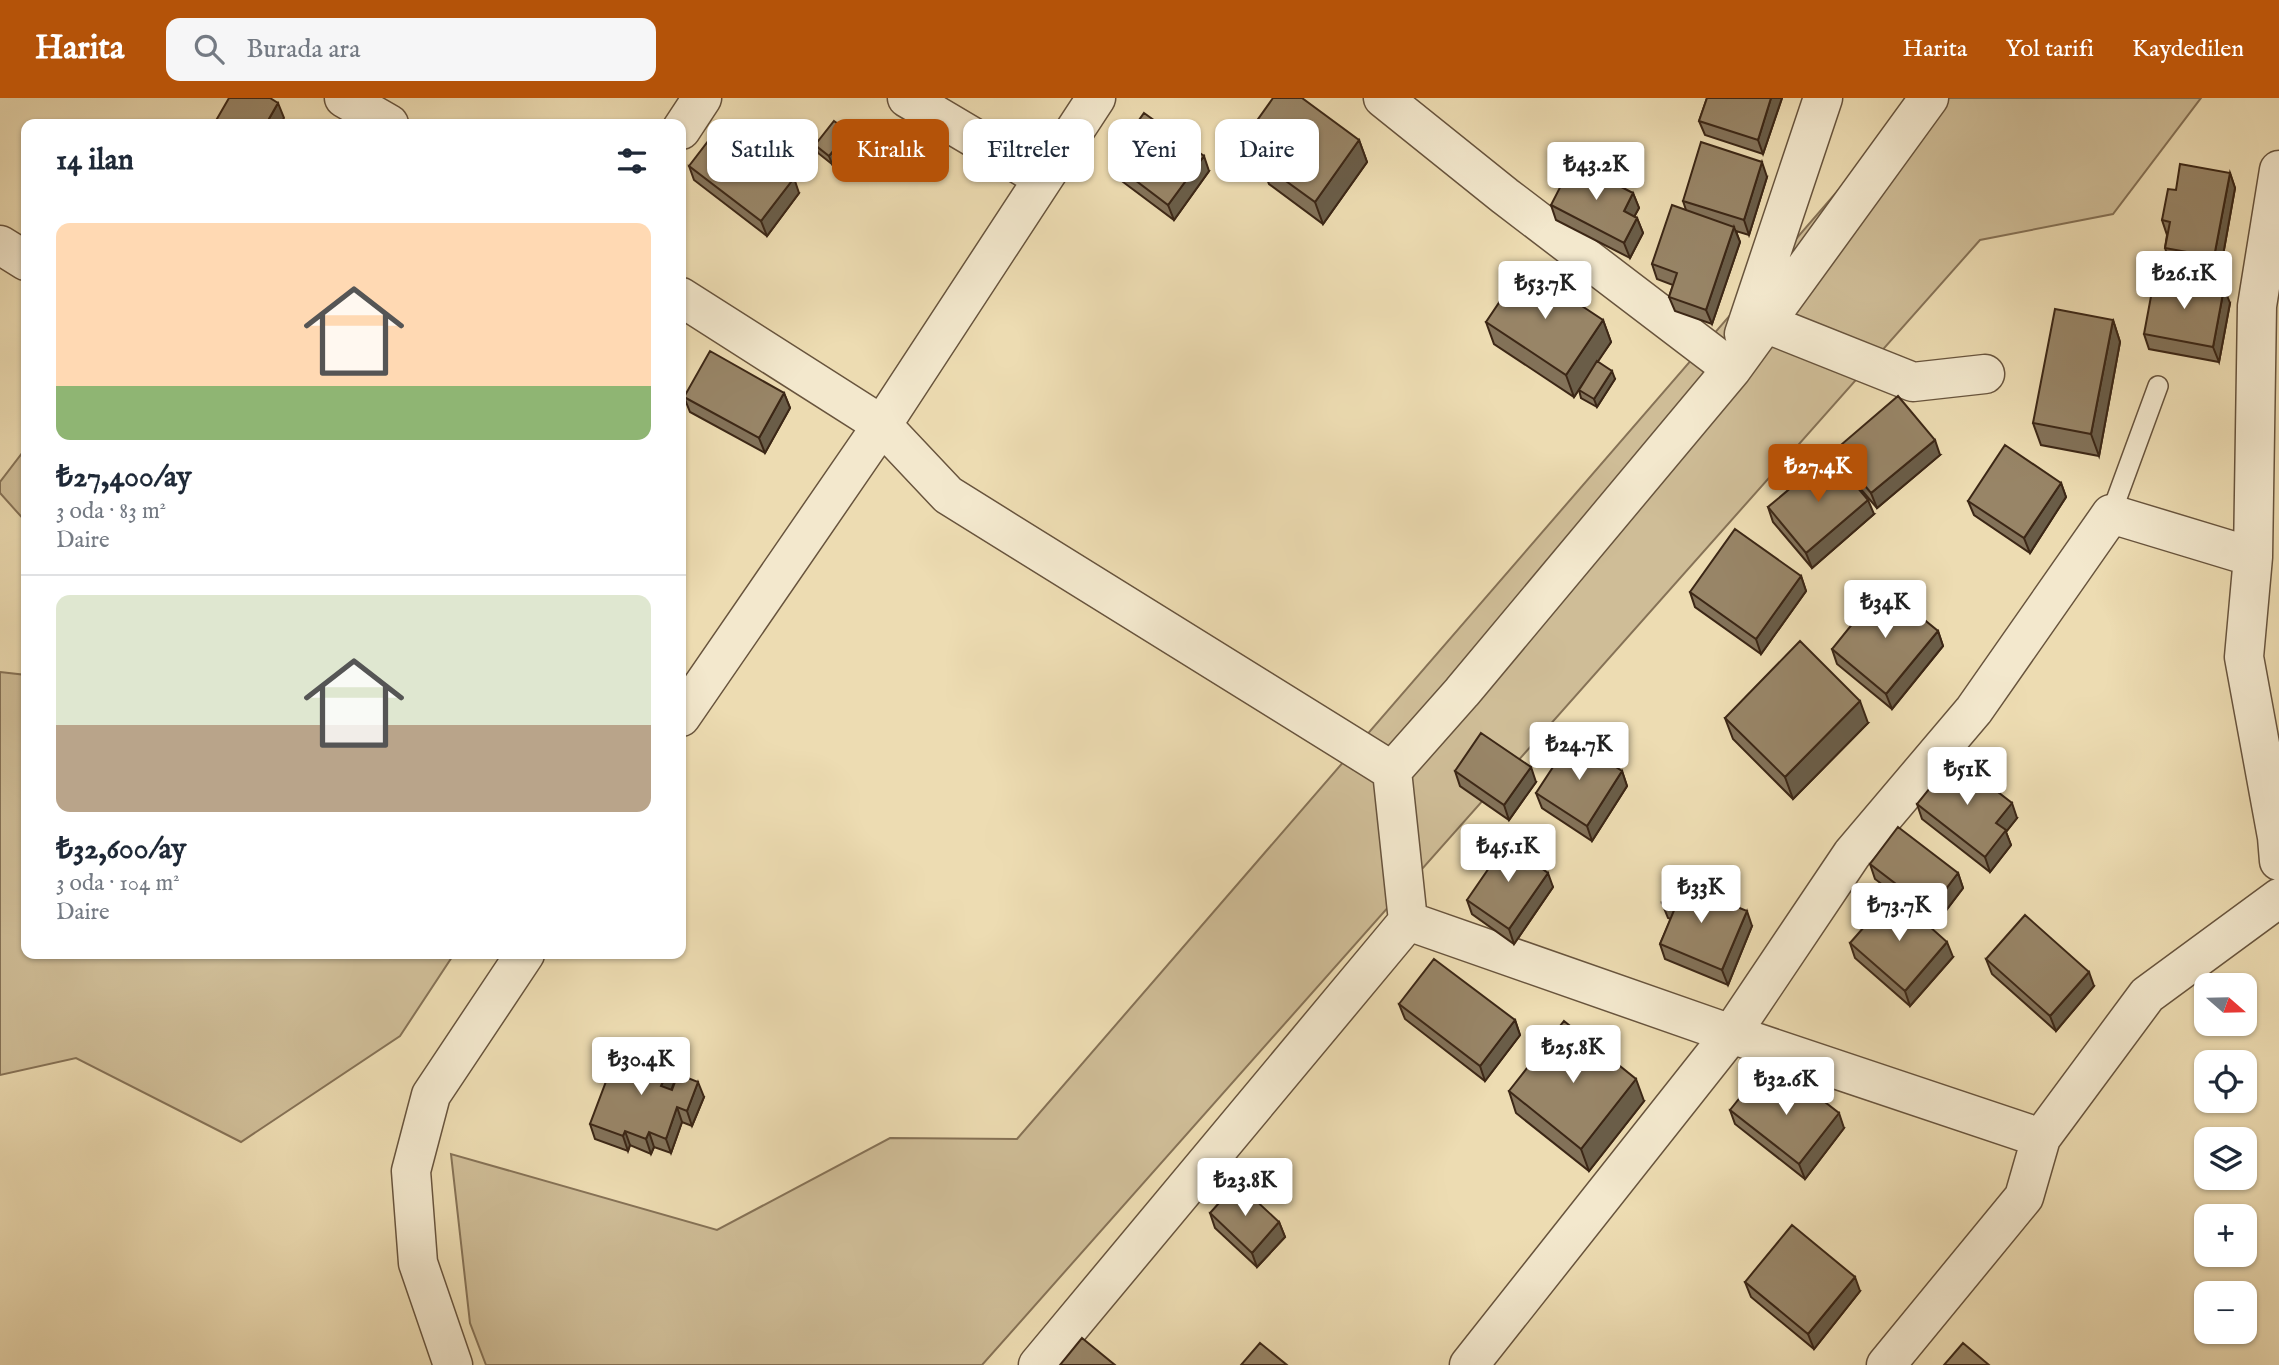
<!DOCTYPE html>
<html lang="tr">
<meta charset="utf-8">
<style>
:root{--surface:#fff;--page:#f6f6f7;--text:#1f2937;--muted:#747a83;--line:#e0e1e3;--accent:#b45309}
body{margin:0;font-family:"IM FELL English",serif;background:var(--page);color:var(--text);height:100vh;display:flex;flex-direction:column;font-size:26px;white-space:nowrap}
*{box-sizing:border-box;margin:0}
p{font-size:23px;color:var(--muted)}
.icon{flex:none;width:38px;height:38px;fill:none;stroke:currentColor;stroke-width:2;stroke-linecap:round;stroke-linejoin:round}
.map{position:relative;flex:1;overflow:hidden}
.sheet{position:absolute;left:21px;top:21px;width:665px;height:840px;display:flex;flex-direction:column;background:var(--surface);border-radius:14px;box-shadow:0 2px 5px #0004}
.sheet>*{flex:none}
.top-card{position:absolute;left:707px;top:21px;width:665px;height:63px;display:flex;gap:14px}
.needle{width:46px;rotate:110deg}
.tools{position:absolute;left:2194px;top:875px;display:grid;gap:14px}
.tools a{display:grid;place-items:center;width:63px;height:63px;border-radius:14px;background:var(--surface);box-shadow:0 2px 5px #0004;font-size:35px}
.price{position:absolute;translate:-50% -60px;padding:0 16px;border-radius:7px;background:#fff;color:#222;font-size:23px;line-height:46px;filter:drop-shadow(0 2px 4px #0008)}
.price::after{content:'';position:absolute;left:50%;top:42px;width:21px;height:16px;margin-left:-10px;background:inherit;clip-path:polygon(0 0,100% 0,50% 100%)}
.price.current{background:var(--accent);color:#fff}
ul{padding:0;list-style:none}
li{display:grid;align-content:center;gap:14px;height:371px;padding:0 35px}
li+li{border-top:2px solid var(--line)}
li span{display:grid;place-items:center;height:217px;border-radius:14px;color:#555}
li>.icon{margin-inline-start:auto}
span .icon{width:126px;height:126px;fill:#fffc;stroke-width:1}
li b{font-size:30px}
h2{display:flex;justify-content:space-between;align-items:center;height:84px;padding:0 35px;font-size:30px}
.tag{padding:0 24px;border-radius:14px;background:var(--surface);box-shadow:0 2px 5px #0004;font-size:24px;line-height:63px}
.tag.current{background:var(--accent);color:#fff}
header{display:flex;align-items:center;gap:42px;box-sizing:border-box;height:98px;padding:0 35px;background:var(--accent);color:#fff}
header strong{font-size:33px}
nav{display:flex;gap:38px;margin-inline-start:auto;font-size:24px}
.search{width:490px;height:63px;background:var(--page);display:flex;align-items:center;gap:18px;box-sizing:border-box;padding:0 24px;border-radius:14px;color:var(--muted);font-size:26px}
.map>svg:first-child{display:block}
</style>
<header>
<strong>Harita</strong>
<div class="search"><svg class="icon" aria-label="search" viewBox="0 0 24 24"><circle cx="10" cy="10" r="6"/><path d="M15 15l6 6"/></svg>Burada ara</div>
<nav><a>Harita</a><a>Yol tarifi</a><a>Kaydedilen</a></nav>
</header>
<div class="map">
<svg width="2279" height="1267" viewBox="0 0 2279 1267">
<rect width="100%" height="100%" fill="#eddcb2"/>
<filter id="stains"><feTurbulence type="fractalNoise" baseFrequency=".00286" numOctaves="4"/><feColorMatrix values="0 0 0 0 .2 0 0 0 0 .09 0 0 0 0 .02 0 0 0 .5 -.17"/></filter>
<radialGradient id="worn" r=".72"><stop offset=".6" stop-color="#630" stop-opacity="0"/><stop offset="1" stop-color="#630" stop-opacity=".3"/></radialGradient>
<path fill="#cfbd97" stroke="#867256" stroke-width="2" d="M1918 0H2201L2113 116 1980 142 982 1267H486L470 1225 451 1056 717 1132 890 1040 1017 1041Z
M26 350V424L0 395V384Z
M0 574 26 577V856H454L400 938 241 1044 76 960 0 977Z"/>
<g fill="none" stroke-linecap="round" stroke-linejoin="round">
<defs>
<path id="service" d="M2111 416 2158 288"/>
<path id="minor" d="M344 0 389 26
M907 0 1042 80
M1383 0 1505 98 1732 271
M681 32 702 0
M2279 72 2257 208 2253 459 2244 559 2277 739 2279 763
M0 147 26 163
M681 199 882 327 948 397 1392 673
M1765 225 1913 284 1985 276
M1744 236 1823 0
M681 619 882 327 1096 0
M1408 823 1731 936 2041 1040
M453 1267 418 1165 411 1073 431 997 525 856
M1038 1267 1408 823 1392 673 1462 594 1732 271 1929 0
M1469 1267 1731 936 1852 756 1974 612 2111 416 2253 459
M1886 1267 2024 1099 2041 1040 2147 897 2279 800"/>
</defs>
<use href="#service" stroke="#68543d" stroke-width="22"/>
<use href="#minor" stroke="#68543d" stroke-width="41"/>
<use href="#service" stroke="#f3e8cd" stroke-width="19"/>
<use href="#minor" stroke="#f3e8cd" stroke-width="38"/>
</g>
<path fill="#837259" stroke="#3c2716" stroke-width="2" d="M1707 0H1782L1763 56 1705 37 1699 23Z
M849 34 851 42 832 66 818 55 815 47Z
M1246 38 1359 42 1367 64 1323 126 1269 86 1261 65 1253 59Z
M1110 63 1209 73 1174 122 1115 78Z
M689 68 799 95 767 138 694 82Z
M2230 75 2235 90 2220 174 2170 165 2165 150 2167 137 2162 122 2176 92Z
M1767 79 1749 137 1736 133 1740 144 1712 226 1675 213 1669 199 1673 187 1657 181 1652 166 1686 112 1683 103Z
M1633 95 1639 110 1634 119 1637 120 1643 135 1630 160 1556 122 1551 107Z
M2230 205 2219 264 2149 251 2144 236Z
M1603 222 1611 244 1597 264 1615 281 1597 309 1581 300 1579 292 1584 283 1574 299 1494 246 1486 224Z
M2113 222 2120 244 2099 358 2041 347 2033 325Z
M784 295 790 310 765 355 690 314 684 299Z
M1835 352 1940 357 1877 410 1840 367Z
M2061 385 2066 399 2030 455 1974 417 1968 403Z
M1768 409 1874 416 1812 470 1773 424Z
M1801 478 1806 493 1761 556 1695 509 1690 494Z
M1938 533 1943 548 1892 611 1837 566 1832 551Z
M1725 620 1868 625 1793 701 1733 641Z
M1455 673 1536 684 1509 722 1460 688Z
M1622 673 1627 688 1592 743 1542 710 1536 695Z
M1917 706 2017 720 2006 734 2011 747 1990 774 1922 721Z
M1870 766 1958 775 1963 790 1935 827 1875 781Z
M1540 769 1553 789 1514 846 1472 816 1467 802Z
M1662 805 1752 828 1728 887 1665 861 1660 846 1671 821 1668 820Z
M1850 845 1953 859 1910 908 1855 860Z
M1986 861 2094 888 2056 933 1992 876Z
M1399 906 1515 922 1520 937 1485 983 1405 921Z
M670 968 675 982 671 992 704 999 692 1028 682 1024 671 1055 654 1049 651 1056 630 1047 628 1053 595 1041 590 1026Z
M1509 993 1644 1003 1589 1073 1516 1015Z
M1730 1012 1844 1030 1805 1081 1735 1026Z
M1210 1115 1279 1124 1285 1139 1257 1169 1215 1130Z
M1745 1184 1860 1193 1814 1251 1751 1199Z"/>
<path fill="#6a5d48" stroke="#3c2716" stroke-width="2" d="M1771 0H1782L1763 56 1758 42Z
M278 5 284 20 280 26H266Z
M849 34 851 42 832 66 829 58Z
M1359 42 1367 64 1323 126 1315 104Z
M1204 58 1209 73 1174 122 1168 107Z
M1762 64 1767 79 1749 137 1744 122Z
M2230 75 2235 90 2220 174 2214 159Z
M794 80 799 95 767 138 761 123Z
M1633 95 1639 110 1629 128 1624 113Z
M1637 120 1643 135 1630 160 1624 145Z
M1734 129 1740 144 1712 226 1706 212Z
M2224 190 2230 205 2219 264 2213 249Z
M1603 222 1611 244 1574 299 1566 277Z
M2113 222 2120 244 2099 358 2091 336Z
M1612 273 1615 281 1597 309 1594 301Z
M784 295 790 310 765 355 759 340Z
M1935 342 1940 357 1877 410 1871 395Z
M2061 385 2066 399 2030 455 2024 440Z
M1868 402 1874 416 1812 470 1806 455Z
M1801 478 1806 493 1761 556 1756 541Z
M1938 533 1943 548 1892 611 1886 596Z
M1860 603 1868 625 1793 701 1785 679Z
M1531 669 1536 684 1509 722 1504 707Z
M1622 673 1627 688 1592 743 1587 728Z
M2012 705 2017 720 2006 734 2011 747 1990 774 1985 759 1996 725Z
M1535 755 1540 770 1530 762Z
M1548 775 1553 789 1514 846 1509 831Z
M1958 775 1963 790 1935 827 1930 812Z
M1747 813 1752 828 1728 887 1722 872Z
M1947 844 1953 859 1910 908 1905 893Z
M2089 874 2094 888 2056 933 2050 918Z
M1515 922 1520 937 1485 983 1480 968Z
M670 968 675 982 667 1003 661 988Z
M1636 981 1644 1003 1589 1073 1581 1051Z
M698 984 704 999 692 1028 687 1013Z
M677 1009 682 1024 671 1055 666 1041Z
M1839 1015 1844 1030 1805 1081 1799 1066Z
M625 1033 630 1047 628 1053 623 1038Z
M649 1034 654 1049 651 1056 646 1041Z
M1279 1124 1285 1139 1257 1169 1252 1155Z
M1855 1179 1860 1193 1814 1251 1808 1236Z"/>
<path fill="#988567" stroke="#3c2716" stroke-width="2" d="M229 0H270L278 5 266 26H214Z
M1273 0H1302L1359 42 1315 104 1261 65 1268 54 1246 38Z
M1707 0H1771L1758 42 1699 23Z
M1144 15 1204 58 1168 107 1110 63Z
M834 23 849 34 829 58 815 47Z
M722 25 794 80 761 123 689 68Z
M1701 44 1762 64 1744 122 1683 103Z
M1573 64 1633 95 1624 113 1637 120 1624 145 1551 107Z
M2180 66 2230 75 2214 159 2165 150 2170 124 2162 122 2168 91 2176 92Z
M1672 107 1734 129 1706 212 1669 199 1677 175 1652 166Z
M1523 169 1603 222 1566 277 1486 224Z
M2155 177 2224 190 2213 249 2144 236Z
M2055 211 2113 222 2091 336 2033 325Z
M710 253 784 295 759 340 684 299Z
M1597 263 1612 273 1594 301 1579 292Z
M1898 298 1935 342 1871 395 1835 352Z
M2005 347 2061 385 2024 440 1968 403Z
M1830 357 1868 402 1806 455 1768 409Z
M1735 431 1801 478 1756 541 1690 494Z
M1883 488 1938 533 1886 596 1832 551Z
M1800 543 1860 603 1785 679 1725 620Z
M1481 635 1531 669 1504 707 1455 673Z
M1572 640 1622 673 1587 728 1536 695Z
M1954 660 2012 705 1996 725 2006 732 1985 759 1917 706Z
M1898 729 1958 775 1930 812 1870 766Z
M1511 738 1535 755 1530 762 1548 775 1509 831 1467 802Z
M1672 782 1747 813 1722 872 1660 846 1675 810 1662 805Z
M1893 796 1947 844 1905 893 1850 845Z
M2025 817 2089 874 2050 918 1986 861Z
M1434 861 1515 922 1480 968 1399 906Z
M1564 923 1636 981 1581 1051 1509 993Z
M619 949 670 968 661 988 672 992 678 976 698 984 687 1013 677 1009 666 1041 649 1034 646 1041 625 1033 623 1038 590 1026Z
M1803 987 1839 1015 1799 1066 1730 1012 1746 992Z
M1237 1085 1279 1124 1252 1155 1210 1115Z
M1792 1127 1855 1179 1808 1236 1745 1184Z
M1082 1240 1115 1267H1060Z
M1260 1245 1287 1267H1241Z
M1963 1245 1989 1267H1944Z"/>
<rect width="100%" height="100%" filter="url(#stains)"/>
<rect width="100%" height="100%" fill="url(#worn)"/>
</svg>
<div class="tools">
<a><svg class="needle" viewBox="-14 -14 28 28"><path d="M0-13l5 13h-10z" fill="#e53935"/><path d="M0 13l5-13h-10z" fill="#747a83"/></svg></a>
<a><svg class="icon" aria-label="locate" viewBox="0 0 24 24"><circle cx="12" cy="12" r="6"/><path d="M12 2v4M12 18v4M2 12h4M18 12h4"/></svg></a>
<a><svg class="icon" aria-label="layers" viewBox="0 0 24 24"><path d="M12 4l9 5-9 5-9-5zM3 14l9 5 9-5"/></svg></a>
<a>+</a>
<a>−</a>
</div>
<b class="price" style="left:1596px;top:104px">₺43.2K</b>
<b class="price" style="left:2184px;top:213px">₺26.1K</b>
<b class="price" style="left:1545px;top:223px">₺53.7K</b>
<b class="price current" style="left:1818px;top:406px">₺27.4K</b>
<b class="price" style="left:1885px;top:542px">₺34K</b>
<b class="price" style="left:1579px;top:684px">₺24.7K</b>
<b class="price" style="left:1967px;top:709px">₺51K</b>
<b class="price" style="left:1508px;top:786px">₺45.1K</b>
<b class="price" style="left:1701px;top:827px">₺33K</b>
<b class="price" style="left:1899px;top:845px">₺73.7K</b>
<b class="price" style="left:1573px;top:987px">₺25.8K</b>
<b class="price" style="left:641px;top:999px">₺30.4K</b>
<b class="price" style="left:1786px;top:1019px">₺32.6K</b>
<b class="price" style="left:1245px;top:1120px">₺23.8K</b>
<div class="top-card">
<a class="tag">Satılık</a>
<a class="tag current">Kiralık</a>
<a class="tag">Filtreler</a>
<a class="tag">Yeni</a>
<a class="tag">Daire</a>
</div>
<section class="sheet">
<h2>14 ilan<svg class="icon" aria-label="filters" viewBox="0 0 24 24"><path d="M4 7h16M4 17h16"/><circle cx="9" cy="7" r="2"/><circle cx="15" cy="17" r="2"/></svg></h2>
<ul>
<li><span style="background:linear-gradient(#ffd9b3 75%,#8fb573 0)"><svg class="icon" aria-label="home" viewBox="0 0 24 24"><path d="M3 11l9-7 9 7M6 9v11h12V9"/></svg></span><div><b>₺27,400/ay</b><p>3 oda · 83 m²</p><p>Daire</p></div></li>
<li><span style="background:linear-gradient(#dfe7d0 60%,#b9a48a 0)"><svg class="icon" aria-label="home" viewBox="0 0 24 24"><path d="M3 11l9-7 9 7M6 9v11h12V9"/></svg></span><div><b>₺32,600/ay</b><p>3 oda · 104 m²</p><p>Daire</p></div></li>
</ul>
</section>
</div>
